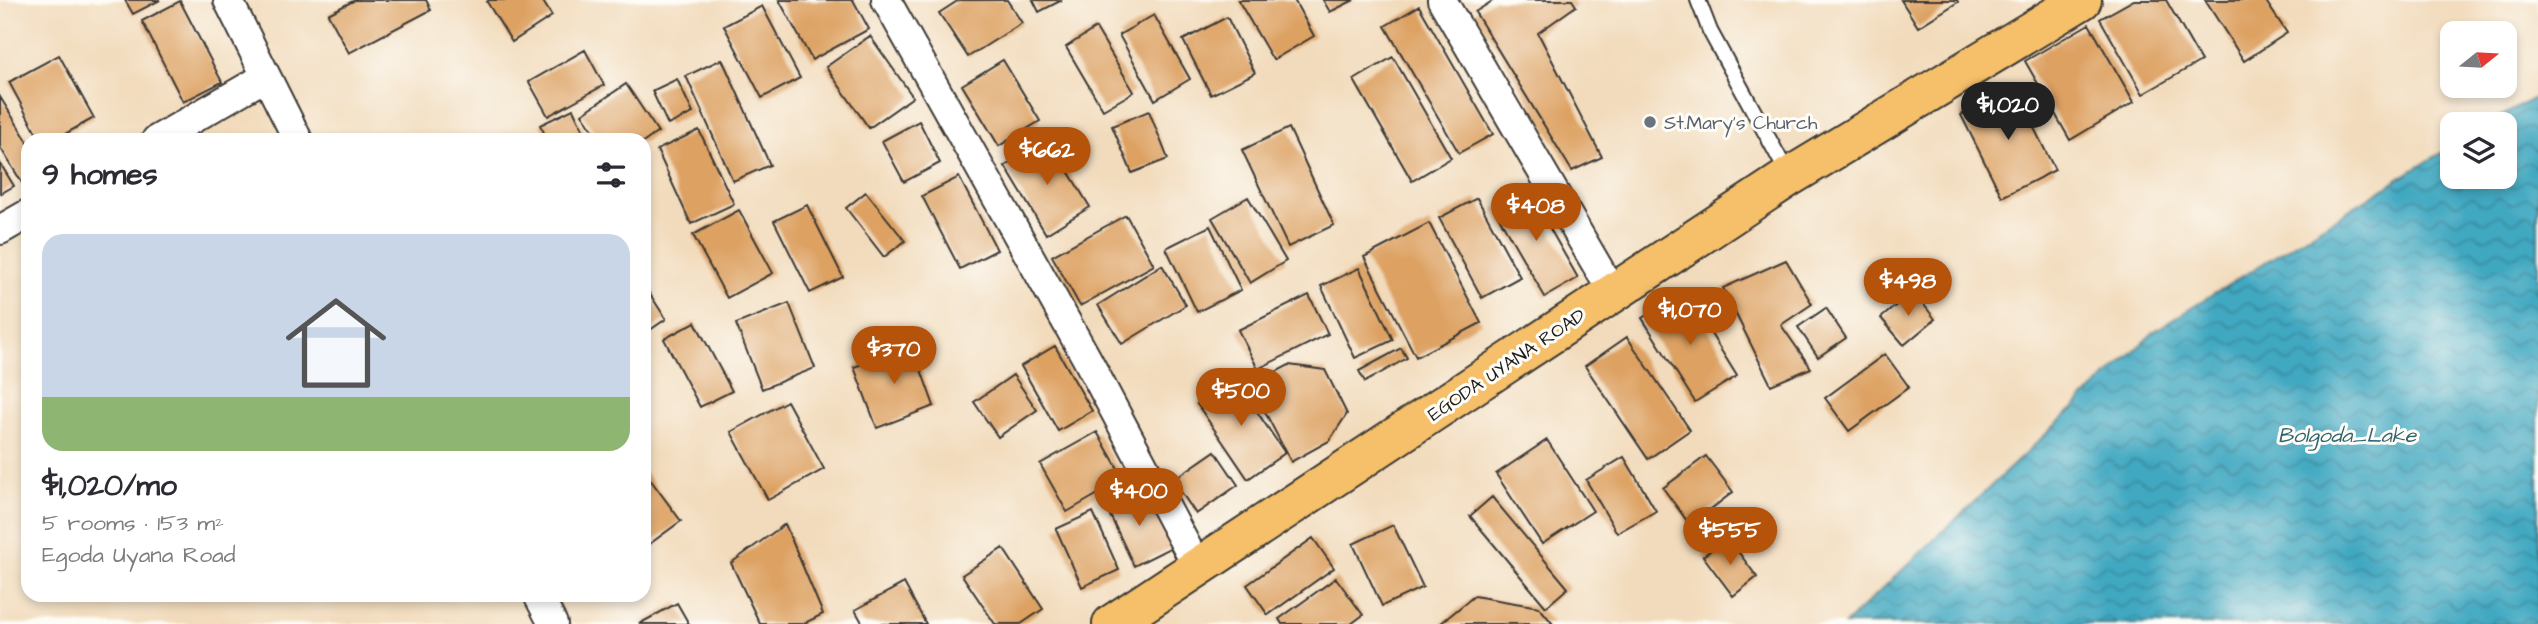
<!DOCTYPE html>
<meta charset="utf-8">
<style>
:root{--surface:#fff;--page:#f7f7f7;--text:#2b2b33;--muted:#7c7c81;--accent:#b45309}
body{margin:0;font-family:"Architects Daughter",sans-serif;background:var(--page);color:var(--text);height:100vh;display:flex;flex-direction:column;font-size:26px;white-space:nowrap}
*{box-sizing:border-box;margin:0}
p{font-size:23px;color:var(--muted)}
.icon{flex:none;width:38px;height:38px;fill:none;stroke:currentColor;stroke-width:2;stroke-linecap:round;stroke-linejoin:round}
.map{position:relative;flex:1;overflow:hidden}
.sheet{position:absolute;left:21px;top:133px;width:630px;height:469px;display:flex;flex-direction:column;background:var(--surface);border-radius:21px;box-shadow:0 4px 10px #0003}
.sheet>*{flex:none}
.needle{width:46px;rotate:72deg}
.tools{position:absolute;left:2440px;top:21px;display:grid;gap:14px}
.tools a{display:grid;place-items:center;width:77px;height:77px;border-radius:14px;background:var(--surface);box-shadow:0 4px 10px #0003;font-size:35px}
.price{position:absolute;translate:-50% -60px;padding:0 16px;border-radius:24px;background:var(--accent);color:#fff;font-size:23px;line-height:46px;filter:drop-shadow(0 2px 4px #0008)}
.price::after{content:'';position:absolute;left:50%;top:42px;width:21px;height:16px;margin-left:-10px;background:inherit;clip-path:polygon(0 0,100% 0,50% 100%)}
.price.on{background:#222;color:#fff}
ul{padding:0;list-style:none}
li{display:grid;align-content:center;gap:14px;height:371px;padding:0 21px}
li span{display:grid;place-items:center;height:217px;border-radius:21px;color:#555}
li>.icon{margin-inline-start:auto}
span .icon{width:126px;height:126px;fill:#fffc;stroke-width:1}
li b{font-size:30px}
h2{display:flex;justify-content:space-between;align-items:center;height:84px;padding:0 21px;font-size:30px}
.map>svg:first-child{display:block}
</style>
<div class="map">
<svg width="2538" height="624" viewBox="0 0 2538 624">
<defs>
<pattern id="water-waves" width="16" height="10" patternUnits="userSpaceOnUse" patternTransform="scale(1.75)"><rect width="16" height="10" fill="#41a8c1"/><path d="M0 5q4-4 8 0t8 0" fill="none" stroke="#36889c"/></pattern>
</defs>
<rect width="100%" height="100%" fill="#fdfcf7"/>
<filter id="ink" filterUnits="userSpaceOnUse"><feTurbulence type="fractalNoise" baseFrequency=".0143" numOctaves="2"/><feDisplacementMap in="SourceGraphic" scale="14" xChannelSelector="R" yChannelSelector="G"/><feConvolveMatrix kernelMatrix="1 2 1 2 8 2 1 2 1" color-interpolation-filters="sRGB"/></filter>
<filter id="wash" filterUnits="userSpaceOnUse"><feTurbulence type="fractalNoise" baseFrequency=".00686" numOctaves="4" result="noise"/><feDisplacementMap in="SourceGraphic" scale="28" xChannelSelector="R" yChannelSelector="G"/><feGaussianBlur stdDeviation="1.57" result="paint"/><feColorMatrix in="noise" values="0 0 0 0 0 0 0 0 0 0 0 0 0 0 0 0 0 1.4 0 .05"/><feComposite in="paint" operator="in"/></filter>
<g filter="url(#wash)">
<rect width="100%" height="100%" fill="#f2dbbc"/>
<path fill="url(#water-waves)" stroke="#2e626e" stroke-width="2" d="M2538 96V624H1845L2156 330 2452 146V177H2504V124H2487Z"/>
<g id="blocks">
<path fill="#dda162" d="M125 0H160L133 14Z
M355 0H426L431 10 349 53 328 14Z
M489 0H542L552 16 512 42 487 2Z
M779 0H853L869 29 812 60Z
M959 0H1007L1022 23 968 57 939 13Z
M1033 0H1062L1039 12Z
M1238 0H1294L1314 36 1273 60Z
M1323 0H1354L1330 12Z
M1494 0H1572L1576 6 1538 33 1602 157 1572 171 1475 12Z
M1901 0H1957L1958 2 1918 27Z
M2134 0H2166L2201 61 2143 94 2100 19Z
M2205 0H2265L2287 33 2244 61Z
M180 1 222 82 183 102 142 21Z
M762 6 800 78 762 98 724 26Z
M1419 6 1493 134 1459 153 1385 26Z
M1154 15 1190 79 1155 100 1119 35Z
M1227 17 1255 73 1211 95 1183 40Z
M2089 24 2134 102 2070 140 2025 61Z
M1096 28 1134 92 1103 110 1066 47Z
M870 36 913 97 869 128 826 67Z
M585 50 604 85 548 116 529 82Z
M59 55 94 118 54 140H40L9 82Z
M1393 57 1451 158 1412 181 1354 80Z
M722 59 770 165 733 181 686 76Z
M1003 60 1040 121 999 146 962 85Z
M677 79 693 113 668 125 652 91Z
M626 84 658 132 644 142 600 140 582 114Z
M2014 88 2055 170 2002 197 1961 115Z
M0 97 28 142V183L24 186 0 147Z
M573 109 588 140H548L540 125Z
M1149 111 1168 159 1132 173 1112 126Z
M919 121 940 163 904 182 882 141Z
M1289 128 1334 225 1288 247 1242 150Z
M699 130 734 204 691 224 657 150Z
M1049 140 1090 207 1046 234 1005 166Z
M0 163 14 186 0 194Z
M959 177 997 250 960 269 922 196Z
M1528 190 1578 278 1545 297 1494 209Z
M866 192 905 241 884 257 846 208Z
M1248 197 1286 261 1250 283 1212 218Z
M1477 198 1520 277 1482 298 1439 218Z
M807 205 843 277 810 293 774 221Z
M739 210 773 273 727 298 693 235Z
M1126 215 1154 265 1080 306 1052 256Z
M1429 223 1481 323 1416 357 1364 257Z
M1210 226 1241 290 1197 312 1166 248Z
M1786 260 1812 304 1781 325 1811 368 1771 385 1723 288Z
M1162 265 1186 305 1122 344 1098 305Z
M1359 268 1393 340 1355 358 1321 286Z
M644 285 666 319 644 334Z
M1913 291 1935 319 1904 345 1881 318Z
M1685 292 1737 376 1695 402 1642 318Z
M1309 295 1328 334 1258 369 1238 330Z
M789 303 815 368 762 389 736 324Z
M1826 308 1846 338 1818 357 1798 327Z
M695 322 732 391 700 407 664 339Z
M1627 337 1690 430 1648 459 1585 366Z
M912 345 934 406 877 428 854 367Z
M1055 346 1092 411 1058 431 1021 366Z
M1401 348 1407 358 1365 382 1359 371Z
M1885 354 1909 387 1849 431 1825 398Z
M1289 365 1325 370 1347 414 1329 441 1291 462 1251 385Z
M1013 375 1037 410 998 437 974 402Z
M1234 378 1285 453 1248 479 1197 404Z
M787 401 824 469 768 500 731 432Z
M1097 432 1124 479 1067 512 1040 464Z
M1547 440 1593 511 1542 544 1496 474Z
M1215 451 1238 485 1196 514 1173 480Z
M1706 456 1733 492 1690 525 1663 488Z
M1624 457 1656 511 1617 533 1586 480Z
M644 471 681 521 644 548Z
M1144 491 1172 547 1134 566 1107 509Z
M1492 497 1568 588 1546 607 1470 516Z
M1093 512 1119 570 1082 587 1056 529Z
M785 524 823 614 803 624H760L731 563Z
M1393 525 1423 587 1382 606 1353 544Z
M1313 538 1334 568 1268 615 1247 585Z
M1728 538 1757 577 1733 596 1703 556Z
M1003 548 1043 609 1021 624H995L962 575Z
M1336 578 1363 615 1351 624H1282L1279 619Z
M904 583 926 624H863L855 610Z
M1474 596 1539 607 1553 624H1440Z
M677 603 689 624H639Z"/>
</g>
</g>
<g filter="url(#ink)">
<use href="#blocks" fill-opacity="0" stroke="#3c3934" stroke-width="2"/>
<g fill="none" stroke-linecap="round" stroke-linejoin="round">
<defs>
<path id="service" d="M1698 0 1710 31 1789 176"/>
<path id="minor" d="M228 0 298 140
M886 0 1086 357 1198 568
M1442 0 1613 293
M156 140 265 77
M0 230 28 214
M538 595 553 624"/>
<path id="primary" d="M1112 624 1789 177 2082 0"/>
</defs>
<use href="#service" stroke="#3c3934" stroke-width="18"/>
<use href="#minor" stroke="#3c3934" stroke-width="32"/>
<use href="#primary" stroke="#3c3934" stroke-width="42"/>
<use href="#service" stroke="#fff" stroke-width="14"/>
<use href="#minor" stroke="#fff" stroke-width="28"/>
<use href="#primary" stroke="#f6c06b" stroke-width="38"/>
</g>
</g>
<circle fill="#6b7280" stroke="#fdfcf7" stroke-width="2.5" cx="1650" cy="122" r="7"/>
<g text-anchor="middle" stroke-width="6" stroke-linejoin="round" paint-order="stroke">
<g font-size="19" fill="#5b616d" stroke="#fdfcf7" text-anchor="start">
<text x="1664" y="129">St.Mary's Church</text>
</g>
<g font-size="19" fill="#1c1c1c" stroke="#fdfcf7">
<text transform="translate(1506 364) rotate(-34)" y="7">EGODA UYANA ROAD</text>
</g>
<g font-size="21" font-style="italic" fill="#2e626e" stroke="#fdfcf7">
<text x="2347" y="442">Bolgoda_Lake</text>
</g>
</g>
</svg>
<div class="tools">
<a><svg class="needle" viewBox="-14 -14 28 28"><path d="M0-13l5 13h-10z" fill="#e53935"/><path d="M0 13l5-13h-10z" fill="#7c7c81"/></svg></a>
<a><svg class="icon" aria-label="layers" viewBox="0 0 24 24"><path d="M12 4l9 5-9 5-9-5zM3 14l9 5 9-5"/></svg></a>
</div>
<b class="price on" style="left:2008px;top:142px">$1,020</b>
<b class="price" style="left:1047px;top:187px">$662</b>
<b class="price" style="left:1536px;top:243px">$408</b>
<b class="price" style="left:1908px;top:318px">$498</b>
<b class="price" style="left:1690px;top:347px">$1,070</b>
<b class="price" style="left:894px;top:386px">$370</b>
<b class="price" style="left:1241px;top:428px">$500</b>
<b class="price" style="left:1139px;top:528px">$400</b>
<b class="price" style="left:1730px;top:567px">$555</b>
<section class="sheet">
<h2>9 homes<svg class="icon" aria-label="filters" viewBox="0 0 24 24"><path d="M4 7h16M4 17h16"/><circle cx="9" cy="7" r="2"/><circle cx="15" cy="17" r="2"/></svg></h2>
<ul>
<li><span style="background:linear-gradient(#c9d6e8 75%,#8fb573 0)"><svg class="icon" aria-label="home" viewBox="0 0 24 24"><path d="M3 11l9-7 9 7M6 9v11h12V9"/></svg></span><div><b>$1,020/mo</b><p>5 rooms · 153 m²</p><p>Egoda Uyana Road</p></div></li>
</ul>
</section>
</div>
